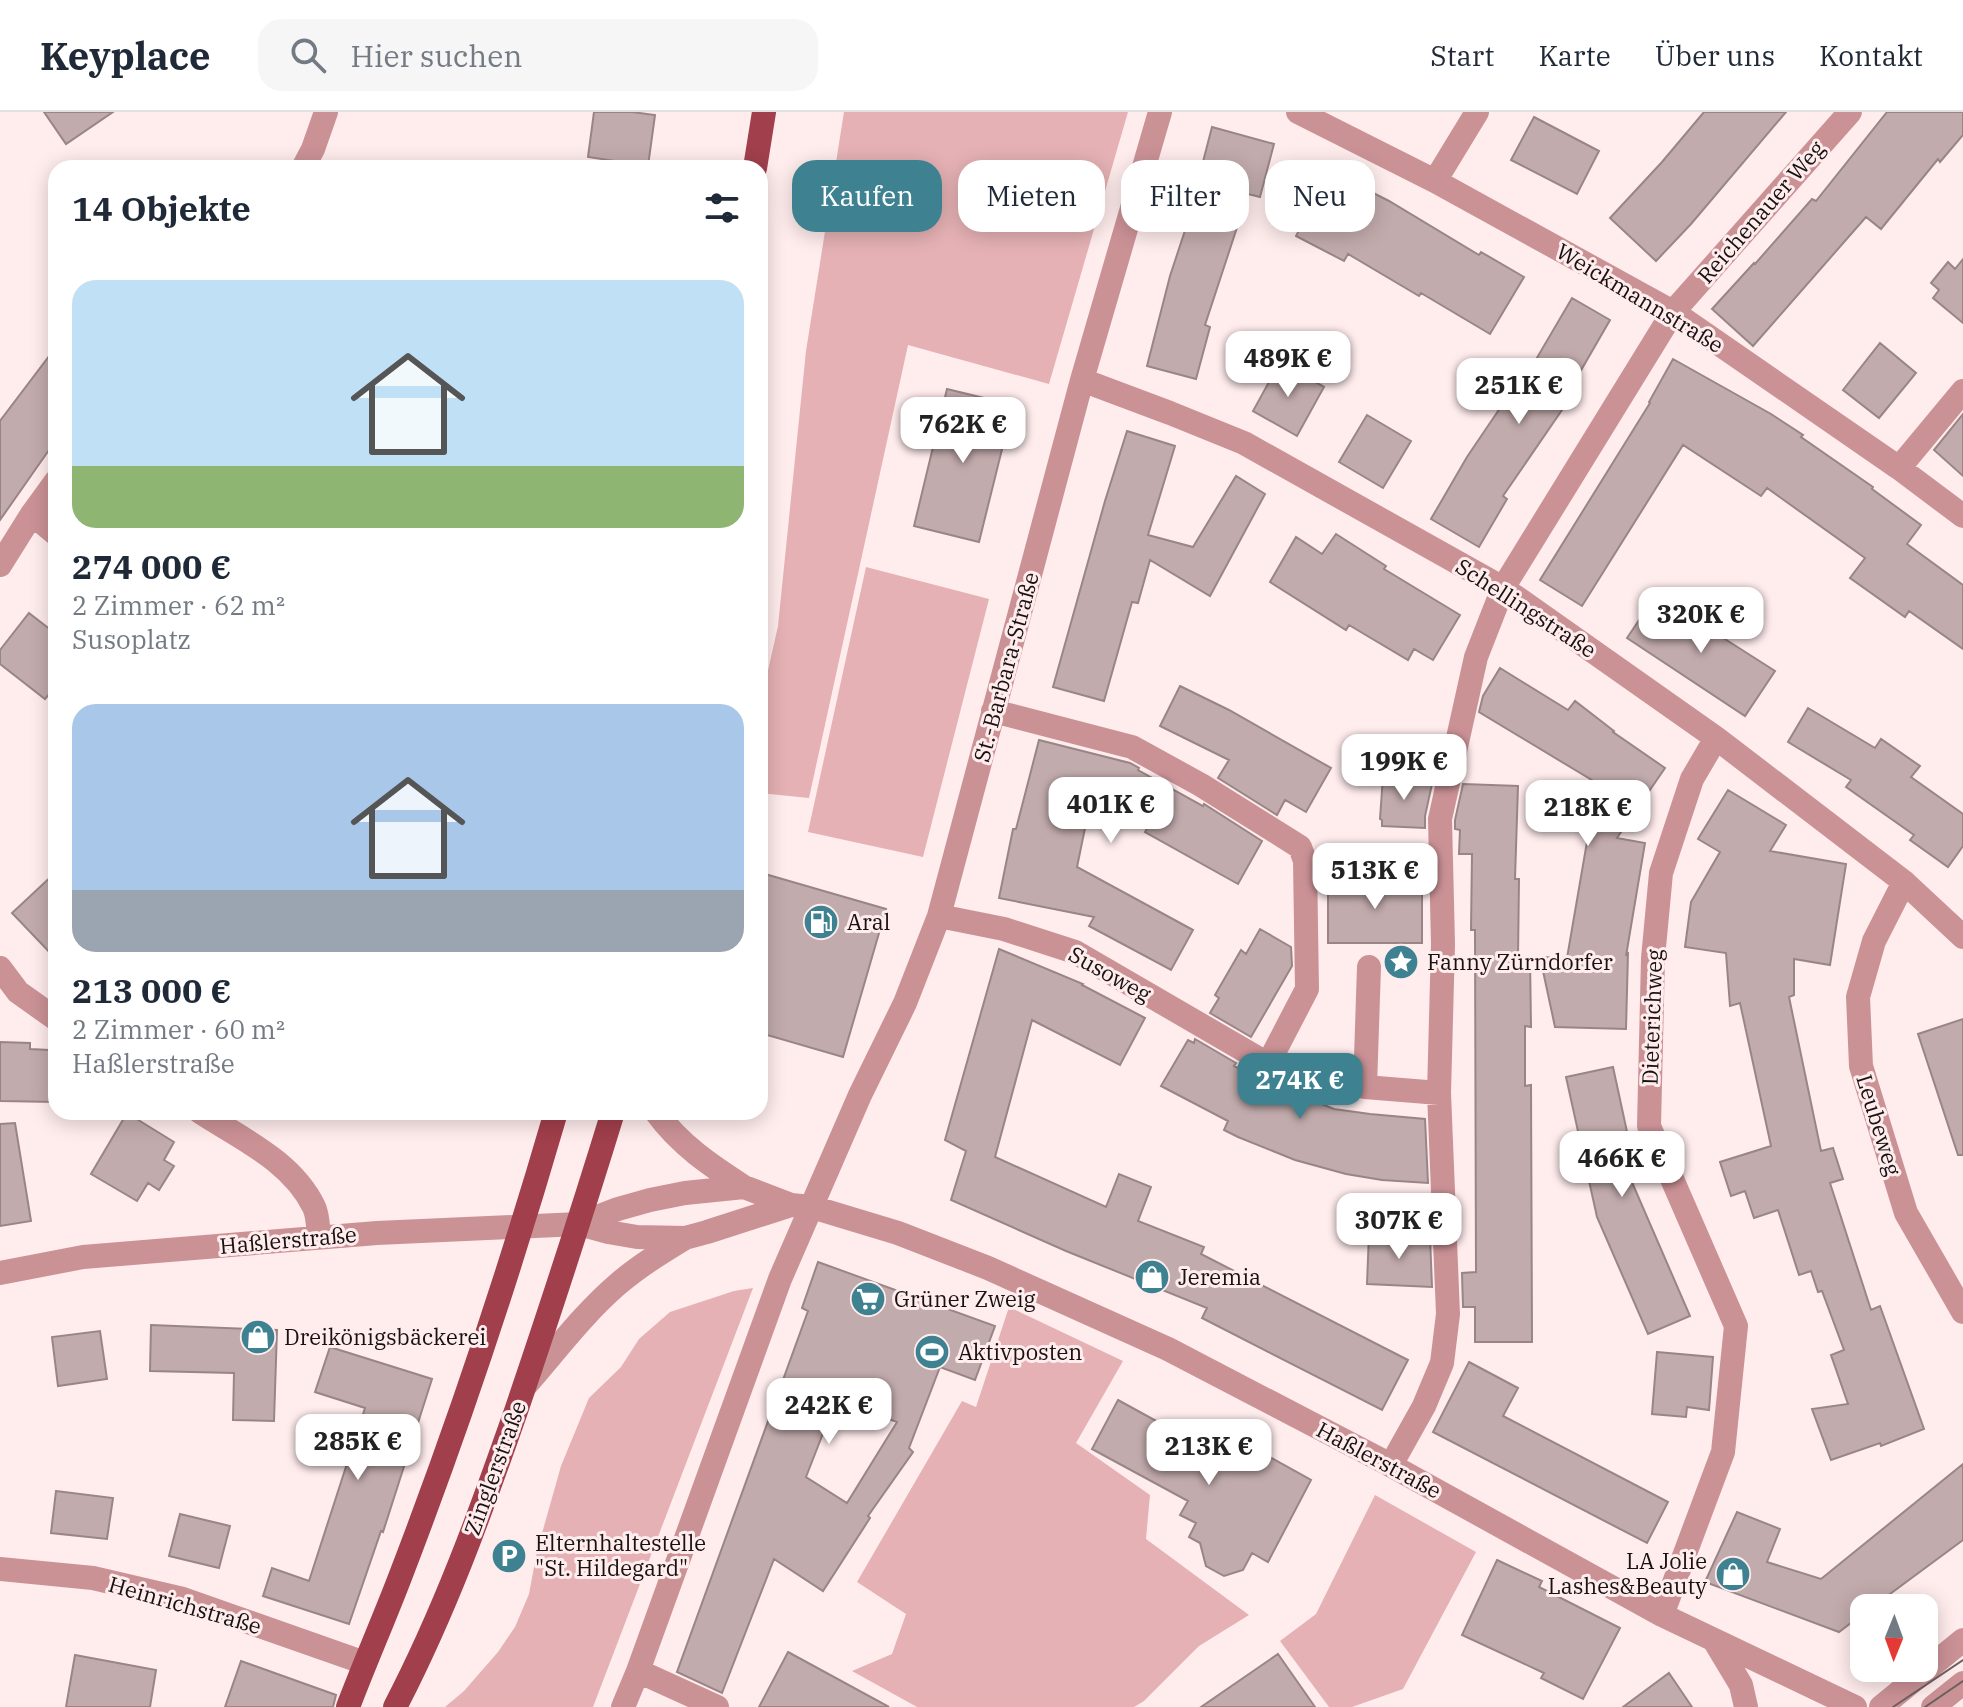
<!DOCTYPE html>
<html lang="de">
<meta charset="utf-8">
<style>
:root{--surface:#fff;--page:#f6f6f7;--text:#1f2937;--muted:#747a83;--line:#e0e1e3;--accent:#3e8291}
body{margin:0;font-family:"IBM Plex Serif",serif;background:var(--page);color:var(--text);height:100vh;display:flex;flex-direction:column;font-size:30px;white-space:nowrap}
*{box-sizing:border-box;margin:0}
p{font-size:26px;color:var(--muted)}
.icon{flex:none;width:44px;height:44px;fill:none;stroke:currentColor;stroke-width:2;stroke-linecap:round;stroke-linejoin:round}
.map{position:relative;flex:1;overflow:hidden}
.drawer{position:absolute;left:48px;top:48px;width:720px;height:960px;display:flex;flex-direction:column;background:var(--surface);border-radius:24px;box-shadow:0 4px 20px #0003}
.drawer>*{flex:none}
.guide{position:absolute;left:792px;top:48px;width:760px;height:72px;display:flex;gap:16px}
.needle{width:52px;rotate:181deg}
.tools{position:absolute;left:1850px;top:1482px;display:grid;gap:16px}
.tools a{display:grid;place-items:center;width:88px;height:88px;border-radius:16px;background:var(--surface);box-shadow:0 4px 20px #0003;font-size:40px}
.price{position:absolute;translate:-50% -68px;padding:0 18px;border-radius:16px;background:#fff;color:#222;font-size:26px;line-height:52px;filter:drop-shadow(0 2px 4px #0008)}
.price::after{content:'';position:absolute;left:50%;top:48px;width:24px;height:18px;margin-left:-12px;background:inherit;clip-path:polygon(0 0,100% 0,50% 100%)}
.price.active{background:var(--accent);color:#fff}
ul{padding:0;list-style:none}
li{display:grid;align-content:center;gap:16px;height:424px;padding:0 24px}
li span{display:grid;place-items:center;height:248px;border-radius:24px;color:#555}
li>.icon{margin-inline-start:auto}
span .icon{width:144px;height:144px;fill:#fffc;stroke-width:1}
li b{font-size:34px}
h2{display:flex;justify-content:space-between;align-items:center;height:96px;padding:0 24px;font-size:34px}
.pill{padding:0 28px;border-radius:24px;background:var(--surface);box-shadow:0 4px 20px #0003;font-size:28px;line-height:72px}
.pill.active{background:var(--accent);color:#fff}
header{display:flex;align-items:center;gap:48px;box-sizing:border-box;height:112px;padding:0 40px;background:var(--surface);border-bottom:2px solid var(--line)}
header strong{font-size:38px}
nav{display:flex;gap:44px;margin-inline-start:auto;font-size:28px}
.search{width:560px;height:72px;background:var(--page);display:flex;align-items:center;gap:20px;box-sizing:border-box;padding:0 28px;border-radius:24px;color:var(--muted);font-size:30px}
.map>svg:first-child{display:block}
</style>
<header>
<strong>Keyplace</strong>
<div class="search"><svg class="icon" aria-label="search" viewBox="0 0 24 24"><circle cx="10" cy="10" r="6"/><path d="M15 15l6 6"/></svg>Hier suchen</div>
<nav><a>Start</a><a>Karte</a><a>Über uns</a><a>Kontakt</a></nav>
</header>
<div class="map">
<svg width="1963" height="1595" viewBox="0 0 1963 1595">
<rect width="100%" height="100%" fill="#ffeced"/>
<path fill="#e5b1b4" d="M844 0H1128L1049 272 908 233 809 686 760 681V594L778 514 806 239Z
M866 455 989 487 923 745 808 720Z
M753 1176 593 1595H445L464 1579 498 1540 515 1515 529 1482 537 1439 561 1354 589 1286 621 1255 639 1227 670 1200 734 1179Z
M1009 1195 1123 1249 1076 1331 1150 1383 1146 1427 1249 1503 1199 1534 1144 1589 1134 1595H917L852 1559 892 1542 906 1502 857 1470 962 1289 976 1295Z
M1375 1383 1476 1440 1403 1577 1352 1595H1329L1280 1529 1316 1502Z"/>
<path fill="#c2abac" stroke="#9a8586" stroke-width="2" fill-rule="evenodd" d="M44 0H113L66 32Z
M594 0H632L655 3 648 54 588 45Z
M1704 0H1786L1691 112 1656 149 1610 106 1662 50Z
M1887 0H1963V23L1940 50 1938 47 1881 117 1866 105 1753 234 1712 197 1754 151 1755 152 1812 87 1816 89Z
M1534 5 1599 39 1577 82 1511 48Z
M1212 15 1274 32 1260 85 1248 82 1205 213 1210 215 1196 267 1147 254 1170 164 1201 70 1198 69Z
M1330 59 1389 89 1479 143 1481 140 1524 165 1490 222 1421 181 1419 184 1348 142 1344 149 1296 124Z
M1963 147V211L1933 186 1939 178 1931 171 1948 150 1955 157Z
M1572 186 1610 208 1561 293 1564 295 1503 384 1507 387 1479 435 1431 407 1467 345 1521 265 1524 268Z
M1880 231 1916 261 1879 306 1843 278Z
M56 235V328L0 408V309Z
M1673 247 1771 302 1803 323 1801 325 1873 375 1872 377 1921 413 1907 432 1963 473V537L1909 499 1905 505 1850 466 1865 446 1767 376 1761 384 1683 333 1582 494 1540 468 1650 291 1649 290Z
M1280 250 1324 275 1297 324 1253 299Z
M947 277 1013 293 979 430 914 414Z
M1963 302V364L1934 338Z
M1367 303 1411 329 1383 376 1339 350Z
M1127 319 1175 334 1148 423 1193 435 1236 364 1265 382 1210 484 1150 448 1138 491 1132 490 1104 589 1053 575 1105 389Z
M1336 422 1386 454 1384 457 1460 503 1433 548 1414 537 1408 548 1349 513 1346 518 1270 470 1296 425 1322 442Z
M1656 483 1775 559 1745 604 1627 526Z
M29 501 56 522V574L45 587 0 552V538Z
M1500 556 1568 598 1575 589 1614 619 1613 620 1665 656 1617 726 1645 731 1626 844 1628 840 1626 917 1555 915 1540 845 1567 846 1593 695 1566 675 1605 676 1479 600 1483 584Z
M1180 574 1229 598 1331 656 1306 700 1285 688 1277 703 1218 666 1229 648 1160 614Z
M1808 596 1875 636 1881 627 1920 654 1911 665 1963 702V734L1948 755 1910 728 1914 723 1846 675 1851 668 1788 630Z
M1039 628 1130 651 1139 656 1138 658 1203 694 1204 692 1262 729 1238 772 1145 720 1152 708 1090 692 1077 755 1193 818 1171 858 1089 814 1094 805 999 786 1013 717H1016Z
M1383 664 1424 666V671L1432 672 1425 704V716L1382 714V708L1380 707Z
M1463 672 1518 674 1515 767H1519L1518 845H1530L1531 915 1525 914V974L1531 973 1532 1230H1475V1195H1463L1462 1161 1476 1160 1475 818H1471L1472 742H1459L1460 718 1455 717V708Z
M1728 678 1786 713 1770 739 1846 752 1830 853 1794 847V883L1789 885 1821 1039 1833 1036 1843 1067 1830 1071 1871 1198 1880 1194 1924 1317 1881 1334 1880 1331 1831 1348 1812 1297 1848 1292 1831 1243 1844 1238 1822 1179 1818 1180 1811 1159 1799 1163 1778 1098 1754 1106 1745 1079 1731 1084 1720 1050 1771 1034 1740 891 1730 894 1726 841 1685 835 1691 790 1720 740 1698 727Z
M56 760V847L12 801Z
M765 762 886 797 843 945 760 921V780Z
M1328 767H1422V831H1328Z
M1260 817 1291 835 1292 854 1251 925 1210 901 1219 886 1215 883 1241 838 1246 842Z
M999 837 1083 872 1082 873 1145 906 1120 953 1032 908 995 1045 1106 1095 1119 1062 1151 1075 1138 1109 1204 1135 1201 1142 1408 1248 1382 1298 1202 1206 1207 1196 1066 1139 951 1088 966 1039 945 1028Z
M1963 907V1043H1958L1918 922Z
M1195 927 1236 951 1234 954 1274 973 1334 997 1370 1002 1425 1007 1428 1071 1382 1068 1346 1062 1295 1048 1238 1025 1224 1018 1228 1009 1161 974 1188 928 1194 931Z
M0 930 30 931V937L49 938V945H56V990L0 989Z
M1613 955 1637 1066 1631 1068 1690 1204 1648 1222 1597 1105 1566 965Z
M127 1001 174 1030 164 1048 174 1054 159 1078 148 1071 137 1089 91 1062Z
M15 1011 31 1109 0 1114V1012Z
M1369 1121 1430 1125 1432 1175 1367 1172Z
M818 1150 995 1214 975 1268 940 1255 909 1336 913 1340 868 1404 870 1406 823 1479 774 1447 722 1581 677 1560 808 1199 802 1196ZM836 1288 897 1310 847 1391 806 1365Z
M151 1213 277 1218 274 1309 233 1308 234 1261 150 1259Z
M100 1219 107 1267 58 1274 52 1225Z
M330 1235 432 1267 383 1420 381 1419 349 1512 263 1484 272 1456 309 1469 365 1296 315 1280Z
M1657 1240 1713 1245 1709 1298 1687 1295 1686 1305 1652 1302Z
M1469 1250 1518 1276 1503 1304 1668 1390 1647 1431 1433 1320Z
M1118 1288 1240 1355 1250 1334 1311 1368 1268 1450 1252 1441 1243 1458 1224 1464 1206 1454 1200 1431 1189 1425 1196 1411 1180 1403 1188 1389 1092 1337Z
M1963 1352V1428L1871 1496H1864V1501L1839 1520 1705 1470 1737 1400 1780 1417 1767 1450 1821 1467Z
M56 1379 113 1386 107 1427 51 1421Z
M180 1402 230 1414 219 1456 169 1444Z
M1497 1448 1542 1469 1539 1475 1620 1516 1583 1587 1541 1566 1544 1561 1462 1523Z
M788 1540 889 1595H759Z
M1278 1542 1315 1595H1201Z
M75 1543 156 1558 150 1595H66Z
M241 1549 336 1583 333 1595H225Z
M1669 1561 1692 1595H1623Z"/>
<g fill="none" stroke-linecap="round" stroke-linejoin="round">
<path stroke="#cb9296" stroke-width="24" d="M1298 0 1435 69 1673 200 1899 356 1963 404
M303 56 313 37 326 0
M1435 69 1477 0
M1082 268 1170 301 1244 331 1503 476 1716 626 1904 770 1963 825
M1899 356 1963 279
M32 402 56 422
M0 453 32 402 56 369
M993 599 1132 635 1201 673 1300 735 1305 749 1307 877 1268 952
M1904 770 1874 829 1858 885 1861 954 1906 1101 1963 1200
M939 804 1004 817 1075 840 1268 952 1316 967 1365 975 1439 981
M0 856 18 880 56 907
M1365 975 1369 855
M200 1000C240 1026 292 1049 314 1095 318 1103 318 1116 319 1125
M656 1000C680 1033 710 1053 744 1075
M579 1112 608 1120 637 1125 685 1126 707 1120 791 1093
M0 1161 83 1145 377 1121 579 1112 618 1097 650 1088 685 1081 744 1075 791 1093 812 1095 898 1121 988 1156 1168 1237 1381 1348 1662 1503 1855 1595
M525 1274C555 1240 583 1202 618 1172 639 1154 662 1140 685 1126
M1391 1353 1424 1294 1442 1251 1448 1202 1439 981 1443 832 1440 707 1476 545 1503 476 1673 200 1850 0
M0 1457 93 1466 183 1487 365 1551
M1662 1503 1723 1340 1736 1214 1649 1014 1653 846 1661 761 1692 667 1716 626
M1714 1528 1741 1573 1746 1595
M638 1559 717 1595
M623 1595 638 1559 780 1167 860 983 905 891 939 804 1082 268 1160 0
M1881 1595 1963 1528
M1933 1595 1963 1571"/>
<path stroke="#a13f4c" stroke-width="24" d="M755 56 764 0
M348 1595C365 1550 385 1505 402 1460 460 1309 511 1155 556 1000
M395 1595C444 1501 480 1402 515 1302 549 1202 582 1101 613 1000"/>
<path stroke="#6c6161" stroke-width="2" d="M1893 1595 1963 1548
M1925 1595 1963 1569"/>
</g>
<defs>
<symbol id="fuel-disc" viewBox="-11 -11 22 22"><circle r="9.5" fill="#3e8291" stroke="#ffeced"/><path d="M-5.5-6h7V0h2V4h1.3V-2.5L3-4.5l.8-.8L6-3V5H2.5V1h-1V6h-7ZM-4.2-4.7v3.2H.2V-4.7Z" fill="#fff"/></symbol>
<symbol id="sight-disc" viewBox="-11 -11 22 22"><circle r="9.5" fill="#3e8291" stroke="#ffeced"/><path d="M0-6L1.8-2.2L6-1.7L2.9 1.2L3.7 5.4L0 3.3L-3.7 5.4L-2.9 1.2L-6-1.7L-1.8-2.2Z" fill="#fff"/></symbol>
<symbol id="shop-disc" viewBox="-11 -11 22 22"><circle r="9.5" fill="#3e8291" stroke="#ffeced"/><path d="M-5-2.5h2.3a2.7 3.5 0 0 1 5.4 0H5L5.5 6h-11ZM-1.5-2.5h3a1.5 2.3 0 0 0-3 0Z" fill="#fff"/></symbol>
<symbol id="supermarket-disc" viewBox="-11 -11 22 22"><circle r="9.5" fill="#3e8291" stroke="#ffeced"/><path d="M-6-5.5h2.5l.6 2H6L4.5 2H-2.5L-4.4-4H-6ZM-1.5 3.2a1.3 1.3 0 1 0 .1 0ZM3 3.2a1.3 1.3 0 1 0 .1 0Z" fill="#fff"/></symbol>
<symbol id="stadium-disc" viewBox="-11 -11 22 22"><circle r="9.5" fill="#3e8291" stroke="#ffeced"/><path d="M0-5a6.5 5 0 1 0 0 10a6.5 5 0 1 0 0-10ZM-3.5-1.8h7v3.6h-7Z" fill="#fff"/></symbol>
<symbol id="parking-disc" viewBox="-11 -11 22 22"><circle r="9.5" fill="#3e8291" stroke="#ffeced"/><path d="M-3.5-5.5H1a3.5 3.5 0 0 1 0 7H-1V5.5H-3.5ZM-1-3.4V-.6H.8a1.4 1.4 0 0 0 0-2.8Z" fill="#fff"/></symbol>
</defs>
<g fill-rule="evenodd">
<use href="#fuel-disc" x="801" y="790" width="40" height="40"/>
<use href="#sight-disc" x="1381" y="830" width="40" height="40"/>
<use href="#shop-disc" x="1132" y="1145" width="40" height="40"/>
<use href="#supermarket-disc" x="848" y="1167" width="40" height="40"/>
<use href="#shop-disc" x="238" y="1205" width="40" height="40"/>
<use href="#stadium-disc" x="912" y="1220" width="40" height="40"/>
<use href="#parking-disc" x="489" y="1424" width="40" height="40"/>
<use href="#shop-disc" x="1713" y="1442" width="40" height="40"/>
</g>
<g text-anchor="middle" stroke-width="6" stroke-linejoin="round" paint-order="stroke">
<g font-size="22" fill="#181111" stroke="#ffeced">
<text transform="translate(1761 100) rotate(-49)" y="8">Reichenauer Weg</text>
<text transform="translate(1640 186) rotate(31)" y="8">Weickmannstraße</text>
<text transform="translate(1526 496) rotate(33)" y="8">Schellingstraße</text>
<text transform="translate(1006 555) rotate(-75)" y="8">St.-Barbara-Straße</text>
<text transform="translate(1110 862) rotate(29)" y="8">Susoweg</text>
<text transform="translate(1652 905) rotate(-88)" y="8">Dieterichweg</text>
<text transform="translate(1879 1013) rotate(73)" y="8">Leubeweg</text>
<text transform="translate(288 1128) rotate(-5)" y="8">Haßlerstraße</text>
<text transform="translate(1379 1348) rotate(28)" y="8">Haßlerstraße</text>
<text transform="translate(495 1356) rotate(-70)" y="8">Zinglerstraße</text>
<text transform="translate(185 1493) rotate(16)" y="8">Heinrichstraße</text>
</g>
<g font-size="22" fill="#181111" stroke="#ffeced" text-anchor="start">
<text x="847" y="818">Aral</text>
<text x="1427" y="858">Fanny Zürndorfer</text>
<text x="1178" y="1173">Jeremia</text>
<text x="894" y="1195">Grüner Zweig</text>
<text x="284" y="1233">Dreikönigsbäckerei</text>
<text x="958" y="1248">Aktivposten</text>
<text x="535" y="1439">Elternhaltestelle<tspan x="535" dy="25">"St. Hildegard"</tspan></text>
<text x="1707" y="1457" text-anchor="end">LA Jolie<tspan x="1707" dy="25">Lashes&amp;Beauty</tspan></text>
</g>
</g>
</svg>
<div class="tools">
<a><svg class="needle" viewBox="-14 -14 28 28"><path d="M0-13l5 13h-10z" fill="#e53935"/><path d="M0 13l5-13h-10z" fill="#747a83"/></svg></a>
</div>
<b class="price" style="left:1288px;top:287px">489K €</b>
<b class="price" style="left:1519px;top:314px">251K €</b>
<b class="price" style="left:963px;top:353px">762K €</b>
<b class="price" style="left:1701px;top:543px">320K €</b>
<b class="price" style="left:1404px;top:690px">199K €</b>
<b class="price" style="left:1111px;top:733px">401K €</b>
<b class="price" style="left:1588px;top:736px">218K €</b>
<b class="price" style="left:1375px;top:799px">513K €</b>
<b class="price active" style="left:1300px;top:1009px">274K €</b>
<b class="price" style="left:1622px;top:1087px">466K €</b>
<b class="price" style="left:1399px;top:1149px">307K €</b>
<b class="price" style="left:829px;top:1334px">242K €</b>
<b class="price" style="left:358px;top:1370px">285K €</b>
<b class="price" style="left:1209px;top:1375px">213K €</b>
<div class="guide">
<a class="pill active">Kaufen</a>
<a class="pill">Mieten</a>
<a class="pill">Filter</a>
<a class="pill">Neu</a>
</div>
<section class="drawer">
<h2>14 Objekte<svg class="icon" aria-label="filters" viewBox="0 0 24 24"><path d="M4 7h16M4 17h16"/><circle cx="9" cy="7" r="2"/><circle cx="15" cy="17" r="2"/></svg></h2>
<ul>
<li><span style="background:linear-gradient(#bfe0f5 75%,#8fb573 0)"><svg class="icon" aria-label="home" viewBox="0 0 24 24"><path d="M3 11l9-7 9 7M6 9v11h12V9"/></svg></span><div><b>274 000 €</b><p>2 Zimmer · 62 m²</p><p>Susoplatz</p></div></li>
<li><span style="background:linear-gradient(#a9c7e8 75%,#9aa5b1 0)"><svg class="icon" aria-label="home" viewBox="0 0 24 24"><path d="M3 11l9-7 9 7M6 9v11h12V9"/></svg></span><div><b>213 000 €</b><p>2 Zimmer · 60 m²</p><p>Haßlerstraße</p></div></li>
</ul>
</section>
</div>
